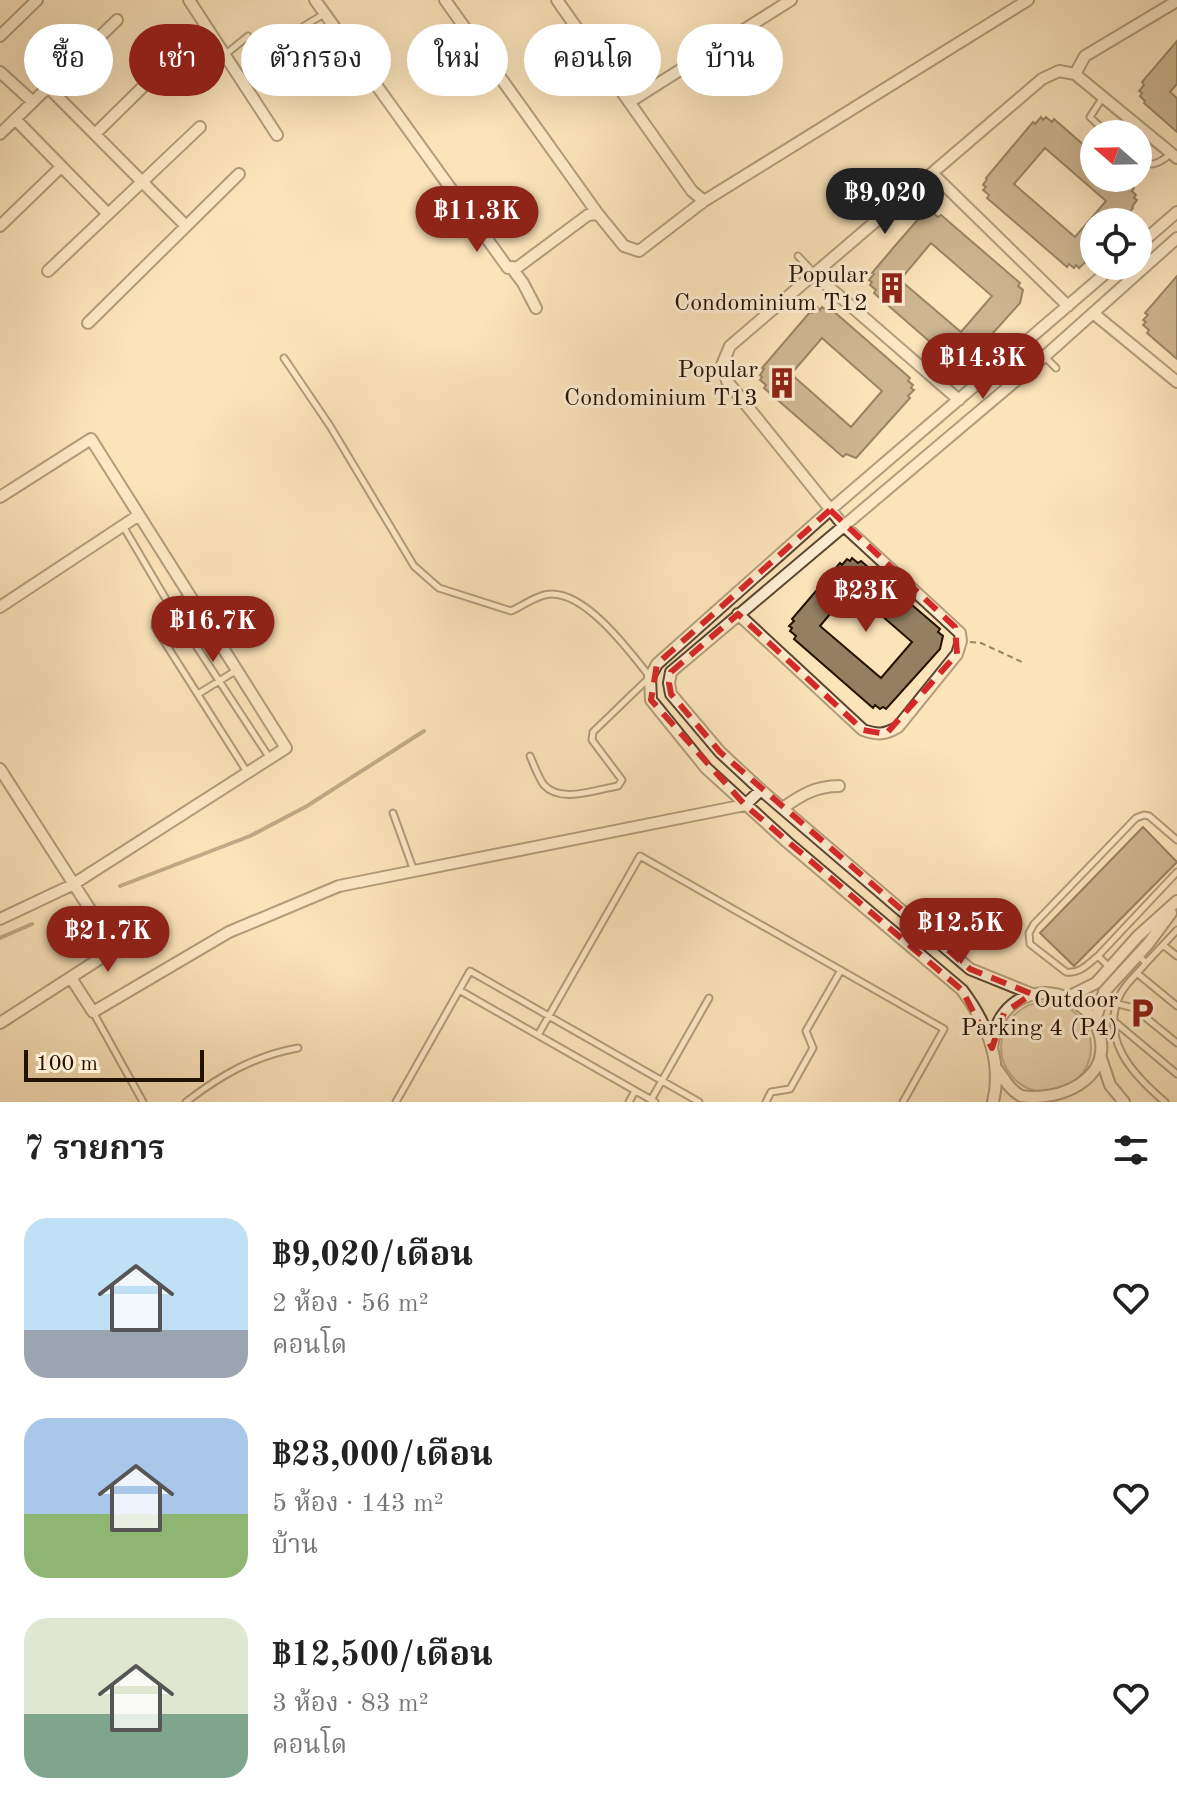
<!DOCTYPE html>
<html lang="th">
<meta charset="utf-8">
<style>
:root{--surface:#fff;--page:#f6f6f6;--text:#222;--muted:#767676;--accent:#8f2418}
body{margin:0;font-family:"Old Standard TT","Noto Serif Thai",serif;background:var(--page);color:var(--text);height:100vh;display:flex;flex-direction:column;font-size:30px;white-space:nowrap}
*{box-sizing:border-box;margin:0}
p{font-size:26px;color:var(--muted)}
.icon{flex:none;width:44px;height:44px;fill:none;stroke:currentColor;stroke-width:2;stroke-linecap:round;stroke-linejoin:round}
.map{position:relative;height:1102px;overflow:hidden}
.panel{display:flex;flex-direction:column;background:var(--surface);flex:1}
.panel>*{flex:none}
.hud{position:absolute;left:24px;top:24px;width:1130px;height:72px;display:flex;gap:16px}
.needle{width:52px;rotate:290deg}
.controls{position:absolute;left:1080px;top:120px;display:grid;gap:16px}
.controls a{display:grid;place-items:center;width:72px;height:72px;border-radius:50%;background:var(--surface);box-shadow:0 8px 32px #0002;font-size:40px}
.scale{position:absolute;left:24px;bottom:20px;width:180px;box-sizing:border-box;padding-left:8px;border:4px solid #241201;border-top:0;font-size:22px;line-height:28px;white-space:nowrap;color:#241201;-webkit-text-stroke:6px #fcedd2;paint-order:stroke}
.price{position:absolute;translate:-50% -68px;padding:0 18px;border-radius:28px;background:var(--accent);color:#fff;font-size:26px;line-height:52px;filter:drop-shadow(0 2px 4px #0008)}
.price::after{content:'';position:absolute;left:50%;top:48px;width:24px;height:18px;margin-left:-12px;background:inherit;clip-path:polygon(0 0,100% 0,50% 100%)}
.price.active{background:#222;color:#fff}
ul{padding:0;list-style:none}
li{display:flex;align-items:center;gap:24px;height:200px;padding:0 24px}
li span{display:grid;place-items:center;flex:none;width:224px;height:160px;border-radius:24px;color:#555}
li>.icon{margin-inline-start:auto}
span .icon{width:96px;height:96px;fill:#fffc;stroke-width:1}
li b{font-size:34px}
h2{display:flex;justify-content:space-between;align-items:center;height:96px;padding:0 24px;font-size:34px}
.chip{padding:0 28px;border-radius:36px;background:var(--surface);box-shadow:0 8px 32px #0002;font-size:28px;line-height:72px}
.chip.active{background:var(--accent);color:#fff}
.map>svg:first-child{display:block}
</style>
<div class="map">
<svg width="1177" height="1102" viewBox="0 0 1177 1102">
<rect width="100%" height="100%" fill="#fbe3ba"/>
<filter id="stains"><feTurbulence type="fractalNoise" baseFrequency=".0025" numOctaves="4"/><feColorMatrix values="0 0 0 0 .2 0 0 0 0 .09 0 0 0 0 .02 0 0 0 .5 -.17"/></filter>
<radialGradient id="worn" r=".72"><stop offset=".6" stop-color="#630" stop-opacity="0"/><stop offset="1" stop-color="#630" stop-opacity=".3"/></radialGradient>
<path fill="#d6bf9b" stroke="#7d684e" stroke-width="2" d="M1001 1047a45 45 0 1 1 90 0a45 45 0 1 1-90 0Z"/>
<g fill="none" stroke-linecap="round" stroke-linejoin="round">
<path stroke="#79654a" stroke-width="4" d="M120 886 250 836 307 806 424 731
M0 938 32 924"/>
</g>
<path fill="#947f61" stroke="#241201" stroke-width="2" fill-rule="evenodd" d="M1177 41V84L1170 92 1177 98V132L1144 103 1145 101 1140 96 1142 93 1139 91 1144 85 1142 82Z
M1041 117 1043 120 1046 117 1052 122 1054 119 1094 154V178H1122L1134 188 1132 191 1136 195 1134 198 1137 200 1132 207 1133 208 1121 222H1094V254L1079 268 1076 265 1074 268 1069 264 1067 267 987 198 989 195 983 190 986 187 983 185 987 179 986 178 1033 122 1035 124ZM1045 148 1106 201 1075 237 1014 184Z
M932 212 938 217 941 215 1020 283 1018 286 1023 290 1020 303 966 363 963 360 960 363 956 359 953 362 874 293 876 290 870 285 872 282 869 280 874 274 872 273 894 247 920 217 922 219 927 213 930 215ZM931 243 992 296 961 332 900 280Z
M1177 276V359L1147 333 1149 330 1143 325 1146 322 1143 320 1148 315 1145 313Z
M817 307 820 310 822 307 829 312 831 309 910 378 908 381 913 385 911 388 914 390 908 396 910 398 856 458 846 454 843 457 764 388 766 385 760 380 762 377 760 375 764 369 762 368 810 312 812 313ZM822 338 882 391 851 427 791 374Z
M852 558 858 563 861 561 905 599 940 629 938 632 943 636 940 649 886 709 883 707 880 709 875 705 873 708 794 639 796 636 790 631 792 628 789 626 794 621 792 619 840 563 842 565 847 559 850 561ZM851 589 912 642 881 678 820 626Z
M1143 827 1177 862 1074 966 1040 933Z"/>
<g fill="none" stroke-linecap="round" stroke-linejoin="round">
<defs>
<path id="lane" d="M304 26 324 14
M226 54 248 36
M1103 97 1090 117 1108 134
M1138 158C1151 169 1159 163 1171 154
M798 256 814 273
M1045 357 1056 368
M284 358 330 426 414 566 439 588 511 611C522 606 539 594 551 594 587 593 630 652 650 677L593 732 592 740 622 780 618 786C597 789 561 804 544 785 538 777 534 765 530 756
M123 526 170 606 269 757
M189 595 157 615 155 627 247 772
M198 694 237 670
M393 813 414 871
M1163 945 1177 956
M1138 955 1146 963 1177 930
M1098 956C1088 964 1080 974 1066 972L1030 944 1029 933 1034 924 1136 818 1144 815 1149 816 1177 840
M1146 963C1138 973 1127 982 1121 993 1098 1038 1133 1075 1165 1102
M1109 967 1098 956 1177 872
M1138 974 1177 1006
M459 990 655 1102
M1118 1004 1134 1008 1177 1043
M93 1012 143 1102
M1115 1022 1177 1074
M538 1035 640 856 944 1029 903 1102
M651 1100 709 998
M186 1102C221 1075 254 1056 298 1048
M396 1102 470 971 699 1102
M629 1102 635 1091
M766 1102 771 1092 790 1089 813 1048 806 1031 841 970"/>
<path id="street" d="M189 0 277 135
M315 0 508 268 518 267 588 215 598 214 624 246 639 251 704 201 1028 0
M445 0 598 214
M557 0 692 191 704 201
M0 36 37 0
M0 72 33 102
M1075 74 1085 56 1177 1
M48 87 186 226
M631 101 791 0
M15 119 108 214
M0 134 117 20
M95 134 159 71
M933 174 1068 306
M0 226 61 167
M1138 246 1177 212
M511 267 523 283 536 308
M48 271 200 127
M814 274 959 400
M1093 313 1177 382
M88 323 239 174
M0 497 91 439 286 748 72 885 0 919
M0 607 139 515
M738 614 863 730C877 735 885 735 898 727L957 654 961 641 960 633 843 525 727 381 722 365 730 346 1042 79 1059 71 1075 74 1177 158
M0 769 109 939 107 954 0 1023
M783 808C801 795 816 786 839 786
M71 978 93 1012 229 932 339 886 745 805 761 790
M1032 994 970 969 761 790 720 752 671 694 669 683 671 672 1045 356 1177 238
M1068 997 1096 983 1138 936 1177 901
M1095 1021 1104 992 1148 944 1171 913
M992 1048C994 1035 996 1023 1004 1013 1033 977 1089 993 1100 1036 1110 1079 1061 1102 1021 1096 1010 1090 1004 1079 997 1069
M1101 1058 1110 1085 1124 1102
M993 1102C1003 1061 986 1022 962 990L787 842 706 768 651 700 650 677 657 664 830 510 1114 266"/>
</defs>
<use href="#lane" stroke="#5a462f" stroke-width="9"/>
<use href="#street" stroke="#5a462f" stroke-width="14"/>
<path stroke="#241201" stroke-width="2" stroke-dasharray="6 4" stroke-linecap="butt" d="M970 642 981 643 1024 663"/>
<use href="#lane" stroke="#fcedd2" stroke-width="5"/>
<use href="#street" stroke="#fcedd2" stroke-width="10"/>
</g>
<path d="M0 0H1177V1102H0ZM830 510 955 627 957 654 886 734 863 730 738 614 671 672 669 683 671 694 720 752 970 969 1032 994 1004 1013 992 1048 962 990 745 805 651 700 657 664Z" fill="#fbe3ba" fill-opacity=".55" fill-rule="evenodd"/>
<path fill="none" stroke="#d62828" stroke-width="6" stroke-dasharray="16 10" stroke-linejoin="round" d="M830 510 955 627 957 654 886 734 863 730 738 614 671 672 669 683 671 694 720 752 970 969 1032 994 1004 1013 992 1048 962 990 745 805 651 700 657 664Z"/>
<defs>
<symbol id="building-bare" viewBox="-9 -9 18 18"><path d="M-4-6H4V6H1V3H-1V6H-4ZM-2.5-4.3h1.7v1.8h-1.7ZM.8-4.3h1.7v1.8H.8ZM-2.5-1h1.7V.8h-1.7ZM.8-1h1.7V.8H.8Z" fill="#8f2418" stroke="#fcedd2" stroke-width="2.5" paint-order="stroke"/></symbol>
<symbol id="parking-bare" viewBox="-9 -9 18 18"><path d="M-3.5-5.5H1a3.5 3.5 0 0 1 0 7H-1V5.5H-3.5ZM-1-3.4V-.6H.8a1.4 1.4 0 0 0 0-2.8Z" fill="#8f2418" stroke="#fcedd2" stroke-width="2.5" paint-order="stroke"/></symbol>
</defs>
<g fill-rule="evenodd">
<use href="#building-bare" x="870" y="266" width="44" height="44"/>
<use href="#building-bare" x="760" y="361" width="44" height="44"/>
<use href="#parking-bare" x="1120" y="991" width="44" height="44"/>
</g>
<g text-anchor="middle" stroke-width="6" stroke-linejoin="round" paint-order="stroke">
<g font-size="24" fill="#241201" stroke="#fcedd2" text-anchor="end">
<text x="868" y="282">Popular<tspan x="868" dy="28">Condominium T12</tspan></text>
<text x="758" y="377">Popular<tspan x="758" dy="28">Condominium T13</tspan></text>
<text x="1118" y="1007">Outdoor<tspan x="1118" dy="28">Parking 4 (P4)</tspan></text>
</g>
</g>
<rect width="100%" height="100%" filter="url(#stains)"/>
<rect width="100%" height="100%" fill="url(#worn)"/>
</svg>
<div class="controls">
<a><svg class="needle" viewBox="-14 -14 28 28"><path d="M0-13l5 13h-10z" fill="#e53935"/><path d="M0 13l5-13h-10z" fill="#767676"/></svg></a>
<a><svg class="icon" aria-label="locate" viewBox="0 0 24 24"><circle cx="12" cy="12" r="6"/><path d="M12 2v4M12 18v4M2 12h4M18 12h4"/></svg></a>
</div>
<div class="scale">100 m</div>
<b class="price active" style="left:885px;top:236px">฿9,020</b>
<b class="price" style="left:477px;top:254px">฿11.3K</b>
<b class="price" style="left:983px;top:401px">฿14.3K</b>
<b class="price" style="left:866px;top:634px">฿23K</b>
<b class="price" style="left:213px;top:664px">฿16.7K</b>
<b class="price" style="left:961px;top:966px">฿12.5K</b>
<b class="price" style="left:108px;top:974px">฿21.7K</b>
<div class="hud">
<a class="chip">ซื้อ</a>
<a class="chip active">เช่า</a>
<a class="chip">ตัวกรอง</a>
<a class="chip">ใหม่</a>
<a class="chip">คอนโด</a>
<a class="chip">บ้าน</a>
</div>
</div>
<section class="panel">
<h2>7 รายการ<svg class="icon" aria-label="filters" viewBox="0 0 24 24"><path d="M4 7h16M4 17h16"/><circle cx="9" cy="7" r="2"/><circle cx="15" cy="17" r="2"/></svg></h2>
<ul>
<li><span style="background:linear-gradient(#bfe0f5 70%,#9aa5b1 0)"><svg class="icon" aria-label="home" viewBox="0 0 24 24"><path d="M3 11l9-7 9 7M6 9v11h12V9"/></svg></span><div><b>฿9,020/เดือน</b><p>2 ห้อง · 56 m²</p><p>คอนโด</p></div><svg class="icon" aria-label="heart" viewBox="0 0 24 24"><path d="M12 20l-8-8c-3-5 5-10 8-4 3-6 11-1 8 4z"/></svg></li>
<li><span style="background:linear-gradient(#a9c7e8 60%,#8fb573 0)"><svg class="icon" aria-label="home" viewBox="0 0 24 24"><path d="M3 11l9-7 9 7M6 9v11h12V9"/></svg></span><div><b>฿23,000/เดือน</b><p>5 ห้อง · 143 m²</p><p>บ้าน</p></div><svg class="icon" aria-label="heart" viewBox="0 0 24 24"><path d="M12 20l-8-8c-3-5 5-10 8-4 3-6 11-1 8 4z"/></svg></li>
<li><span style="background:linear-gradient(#dfe7d0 60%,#7fa58c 0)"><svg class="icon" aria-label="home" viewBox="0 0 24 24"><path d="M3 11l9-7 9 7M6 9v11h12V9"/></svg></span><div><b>฿12,500/เดือน</b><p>3 ห้อง · 83 m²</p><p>คอนโด</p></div><svg class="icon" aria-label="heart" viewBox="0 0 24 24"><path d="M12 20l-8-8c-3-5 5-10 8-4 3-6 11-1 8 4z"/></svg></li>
</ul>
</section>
